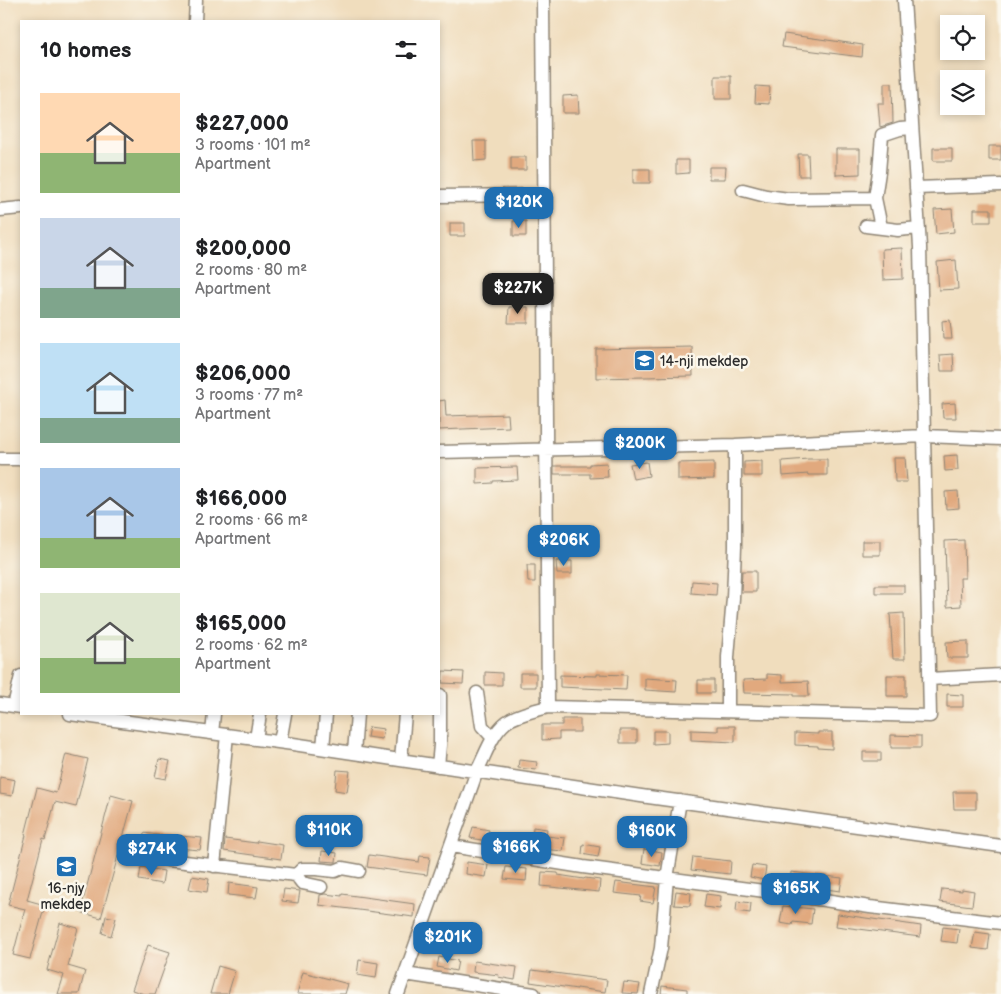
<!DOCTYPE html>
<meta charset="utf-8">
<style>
:root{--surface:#fff;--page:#f2f2f2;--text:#202124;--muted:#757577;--accent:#1f6fb2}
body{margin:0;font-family:"Balsamiq Sans",sans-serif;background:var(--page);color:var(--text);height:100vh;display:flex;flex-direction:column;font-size:19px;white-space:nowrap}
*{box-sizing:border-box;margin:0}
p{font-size:16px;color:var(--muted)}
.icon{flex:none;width:28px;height:28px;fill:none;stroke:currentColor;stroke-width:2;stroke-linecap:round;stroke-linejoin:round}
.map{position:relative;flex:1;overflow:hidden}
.panel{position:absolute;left:20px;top:20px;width:420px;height:695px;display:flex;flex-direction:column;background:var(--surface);border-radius:0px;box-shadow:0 2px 8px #0003}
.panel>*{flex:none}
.buttons{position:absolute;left:940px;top:15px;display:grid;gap:10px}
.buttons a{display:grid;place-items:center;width:45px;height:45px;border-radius:0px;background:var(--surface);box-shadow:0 2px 8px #0003;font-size:25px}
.price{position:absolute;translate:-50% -42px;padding:0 11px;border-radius:10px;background:var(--accent);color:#fff;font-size:16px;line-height:32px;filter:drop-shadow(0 1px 2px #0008)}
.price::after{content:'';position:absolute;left:50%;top:30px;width:15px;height:11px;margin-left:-8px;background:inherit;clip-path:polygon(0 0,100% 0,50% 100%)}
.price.on{background:#222;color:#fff}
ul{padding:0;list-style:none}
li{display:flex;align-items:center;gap:15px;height:125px;padding:0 20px}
li span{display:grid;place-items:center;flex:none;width:140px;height:100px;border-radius:0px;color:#555}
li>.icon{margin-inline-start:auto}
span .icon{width:60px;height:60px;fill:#fffc;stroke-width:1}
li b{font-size:21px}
h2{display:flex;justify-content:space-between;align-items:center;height:60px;padding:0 20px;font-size:21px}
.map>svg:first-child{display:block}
</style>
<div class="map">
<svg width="1001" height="994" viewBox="0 0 1001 994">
<rect width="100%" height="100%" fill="#fbf7ec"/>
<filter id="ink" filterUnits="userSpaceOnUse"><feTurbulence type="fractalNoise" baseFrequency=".02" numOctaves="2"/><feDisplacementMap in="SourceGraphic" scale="10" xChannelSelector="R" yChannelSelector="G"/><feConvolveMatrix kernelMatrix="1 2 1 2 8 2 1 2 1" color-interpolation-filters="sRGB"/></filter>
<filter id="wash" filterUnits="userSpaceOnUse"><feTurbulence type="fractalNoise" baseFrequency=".0096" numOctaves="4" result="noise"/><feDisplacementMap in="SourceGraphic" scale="20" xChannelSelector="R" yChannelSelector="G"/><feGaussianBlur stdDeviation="1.12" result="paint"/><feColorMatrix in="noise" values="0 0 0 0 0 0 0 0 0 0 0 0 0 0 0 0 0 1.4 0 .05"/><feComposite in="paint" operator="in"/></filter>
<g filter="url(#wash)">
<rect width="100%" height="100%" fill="#f0ddbd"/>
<g id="blocks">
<path fill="#e1a97e" d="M784 34 863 45 862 57 782 47Z
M715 76H731V99H715Z
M884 83H892L893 123 880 127 878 103H884Z
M756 86 770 87 769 104 755 103Z
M578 95 579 113H563V96Z
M473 141H486V160L474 161Z
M989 146H1001V160H989Z
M933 148H952V161H933Z
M836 149H860V174L836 175Z
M798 154H808L809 176H799Z
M511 157H526V170H511Z
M676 160H689V173L676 174Z
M709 167H726L725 179H709Z
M633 169H650V183H633Z
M952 209 954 232 936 234 934 210Z
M974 209H991V222H974Z
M513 221H526V236H513Z
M450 223H465V236H450Z
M902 248 903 279 883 280 882 249Z
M956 260 958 289 939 290 937 262Z
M509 307H528V323H508Z
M950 320 952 339H943L942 321Z
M692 347 693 376 596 378V349Z
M953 354 954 371H941L940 355Z
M445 400 446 416 508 414 509 427 439 430V401Z
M955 403 956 418H943L942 404Z
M957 455 958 470 945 471 944 456Z
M894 458H905L907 482H895Z
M808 459H827V475H808V474L783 476 782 461Z
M762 461V476H744V462Z
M647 462 649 476 633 479 630 464Z
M714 462V479L678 480V463Z
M607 463 608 477 590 478V474H554V466H590V464Z
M517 467 518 480 493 481V483L477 484V468Z
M958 491 959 508 946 509 945 492Z
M964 540 965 578H960L961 606 947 607 945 541Z
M862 541H880V555H862Z
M556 561H572V574H557Z
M527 565H535V582H528Z
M742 571H756V592H741Z
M692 581 717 583 716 595 691 593Z
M875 585H904V593H875Z
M904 613 905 659H893L890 614Z
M968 641V658H947L946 642Z
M443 671 464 672 463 684 442 683Z
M485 672 502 673V685H485Z
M520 673H536V687H520Z
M597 674 627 675 626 690 560 687V675L597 676Z
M767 674 782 675V682L808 681 809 696H794V694L744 693 743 680 767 679Z
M887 675H906V696H887Z
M645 678 677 680 676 692 645 690Z
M698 680H714V693H698Z
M947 694 963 695V707H947Z
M562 719H580V732H559V739L542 740V725H562Z
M718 726H735V742L691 740V730L718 731Z
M369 727 384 729 382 739 367 737Z
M620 730H637V743H620Z
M653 731H668V743L653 744Z
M818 732H832V749L818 748V746L795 745V733L818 734Z
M891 735 921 736V748H891Z
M863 752H881V761H863Z
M66 754 88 759 76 807 55 802 45 840 43 839 27 900 45 905 30 959 13 955 25 909 8 905 26 835H25L37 788 56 793Z
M159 759 170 761 166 779 155 777Z
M519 760 537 762 536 770 518 768Z
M337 770 350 771 347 792 335 790Z
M0 777 15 780 12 796 0 794Z
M953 792H976V809H954Z
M111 795 133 801 101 918 80 912Z
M473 827 489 830 487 841 470 838Z
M533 827 547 829 546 836 565 838 563 851 531 848Z
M144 833 181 838V836L202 838 200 850 143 845Z
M225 839 256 843 257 841 283 845 281 859 224 851Z
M583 844 600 847 598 857 582 854Z
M644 849 662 852 660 866 642 863Z
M322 851 337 853 336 862 321 861Z
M369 855 419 862 420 856 430 857 427 875 367 867Z
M693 857 731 861 730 874 691 870Z
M467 862 488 865 486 877 466 874Z
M752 865 766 867 764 880 750 877Z
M141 867 164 871 162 884 139 880Z
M506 867 527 869 526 881 504 879Z
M542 872 558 873V875L584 879 585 878 600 880 599 892 541 886Z
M791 872 842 878 840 891 790 884Z
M192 876 209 879 207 892 189 889Z
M616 882 656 887 653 903 640 901 641 896 614 893Z
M229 883 258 887 256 898 228 895Z
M284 889 300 891 298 903 282 901Z
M942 889 962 891V889L974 891 972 906 940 902Z
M676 891 691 893 690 906 674 905Z
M325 894 342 896V894L415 904 414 917 319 905 320 895Z
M706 894 721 896 720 909 704 907Z
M737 901 751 903 750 913 736 911Z
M783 906 813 909 811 924 793 922 792 925 780 923Z
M838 914 921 926 920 937 836 926Z
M106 916 116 918 111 936 102 933Z
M60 923 78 928 68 966 85 971 79 994H58L64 975 47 970Z
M943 927 959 929 957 943 941 941Z
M975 932 990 934 988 950 972 948Z
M148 945 170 952 155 994H144L132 990Z
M439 957 458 961 456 971 437 967Z
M359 960 378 963 376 978 357 975Z
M474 961 517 967 515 980 498 977 499 975 473 972Z
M218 966 235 971 228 994H210Z
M532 970 607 980 605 992 577 988V989L530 982Z
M303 972 348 984 345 994H297Z
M624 982 640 984 638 994 622 993Z
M662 986 687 989V994H661Z"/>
</g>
</g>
<g filter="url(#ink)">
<use href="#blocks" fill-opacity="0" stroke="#8e8474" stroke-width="1"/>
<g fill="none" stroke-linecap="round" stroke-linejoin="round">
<defs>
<path id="minor" d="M543 0 548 707
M195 21 196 0
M916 188 1001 185
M743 190 766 196 789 199 875 198 881 227
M439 196 544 195
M875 198 879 172 882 135 900 129 912 128
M0 210 21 208
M866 226 898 230 919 228
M439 452 735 445 924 436 1001 439
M0 459H21
M929 679 1001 675
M477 693 482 726 493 738
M0 704 21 707
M14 706 21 676
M728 711V657L733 598 735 547V445
M70 714 293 744 641 796 1001 846
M212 733 214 714
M256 739 260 714
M280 742 285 714
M323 748 326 714
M354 753 357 714
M401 760 405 714
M438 766 440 745V695
M451 846 583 867 772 892 870 907 1001 923
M168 860 296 875 302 883 321 887
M214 866 227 735
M296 875 302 869H316L335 871 342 868 359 871
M405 974 534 994
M398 994 477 771C486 754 493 729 511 719 523 713 536 710 548 707L930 716 920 247 904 0
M651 994 661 948 667 878 680 801"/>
</defs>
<use href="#minor" stroke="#8e8474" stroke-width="15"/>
<use href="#minor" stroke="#fff" stroke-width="12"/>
</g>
</g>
<defs>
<symbol id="school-square" viewBox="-11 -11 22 22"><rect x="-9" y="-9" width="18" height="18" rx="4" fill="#1f6fb2" stroke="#fbf7ec"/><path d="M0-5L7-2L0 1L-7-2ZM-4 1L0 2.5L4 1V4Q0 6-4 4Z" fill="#fff"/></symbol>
</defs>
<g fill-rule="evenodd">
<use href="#school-square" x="632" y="348" width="25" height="25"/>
<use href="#school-square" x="54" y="854" width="25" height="25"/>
</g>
<g text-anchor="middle" stroke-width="5" stroke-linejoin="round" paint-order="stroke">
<g font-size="14" fill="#2b2b2b" stroke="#fbf7ec" text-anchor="start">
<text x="660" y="366">14-nji mekdep</text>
<text x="66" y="893" text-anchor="middle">16-njy<tspan x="66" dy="16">mekdep</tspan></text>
</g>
</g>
</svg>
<div class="buttons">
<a><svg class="icon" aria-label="locate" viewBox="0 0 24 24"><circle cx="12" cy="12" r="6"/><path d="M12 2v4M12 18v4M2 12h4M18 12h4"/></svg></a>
<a><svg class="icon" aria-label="layers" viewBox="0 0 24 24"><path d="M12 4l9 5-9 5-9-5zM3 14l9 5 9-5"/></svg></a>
</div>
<b class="price" style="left:519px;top:229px">$120K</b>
<b class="price on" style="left:518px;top:315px">$227K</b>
<b class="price" style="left:640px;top:470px">$200K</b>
<b class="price" style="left:564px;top:567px">$206K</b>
<b class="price" style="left:329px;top:857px">$110K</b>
<b class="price" style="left:652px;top:858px">$160K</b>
<b class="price" style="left:516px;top:874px">$166K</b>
<b class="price" style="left:152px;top:876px">$274K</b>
<b class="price" style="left:796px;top:915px">$165K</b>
<b class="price" style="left:448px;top:964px">$201K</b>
<section class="panel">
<h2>10 homes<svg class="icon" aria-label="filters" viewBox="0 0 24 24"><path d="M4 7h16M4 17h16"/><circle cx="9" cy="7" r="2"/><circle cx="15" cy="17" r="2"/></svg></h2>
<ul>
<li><span style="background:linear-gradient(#ffd9b3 60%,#8fb573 0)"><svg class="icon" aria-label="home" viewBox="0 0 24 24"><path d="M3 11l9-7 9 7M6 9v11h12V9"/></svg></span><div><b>$227,000</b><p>3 rooms · 101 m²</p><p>Apartment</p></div></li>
<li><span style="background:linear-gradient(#c9d6e8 70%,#7fa58c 0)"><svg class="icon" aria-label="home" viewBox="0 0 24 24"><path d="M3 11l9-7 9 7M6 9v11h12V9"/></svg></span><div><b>$200,000</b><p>2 rooms · 80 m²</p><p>Apartment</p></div></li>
<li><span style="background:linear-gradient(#bfe0f5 75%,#7fa58c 0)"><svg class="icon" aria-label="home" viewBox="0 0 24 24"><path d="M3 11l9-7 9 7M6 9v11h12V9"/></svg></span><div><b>$206,000</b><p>3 rooms · 77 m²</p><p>Apartment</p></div></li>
<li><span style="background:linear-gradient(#a9c7e8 70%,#8fb573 0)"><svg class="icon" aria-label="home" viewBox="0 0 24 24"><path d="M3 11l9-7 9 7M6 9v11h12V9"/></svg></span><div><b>$166,000</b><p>2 rooms · 66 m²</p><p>Apartment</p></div></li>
<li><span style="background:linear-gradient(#dfe7d0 65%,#8fb573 0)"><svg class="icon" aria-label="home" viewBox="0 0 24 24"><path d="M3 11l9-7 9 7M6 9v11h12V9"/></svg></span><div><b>$165,000</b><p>2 rooms · 62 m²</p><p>Apartment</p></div></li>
</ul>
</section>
</div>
